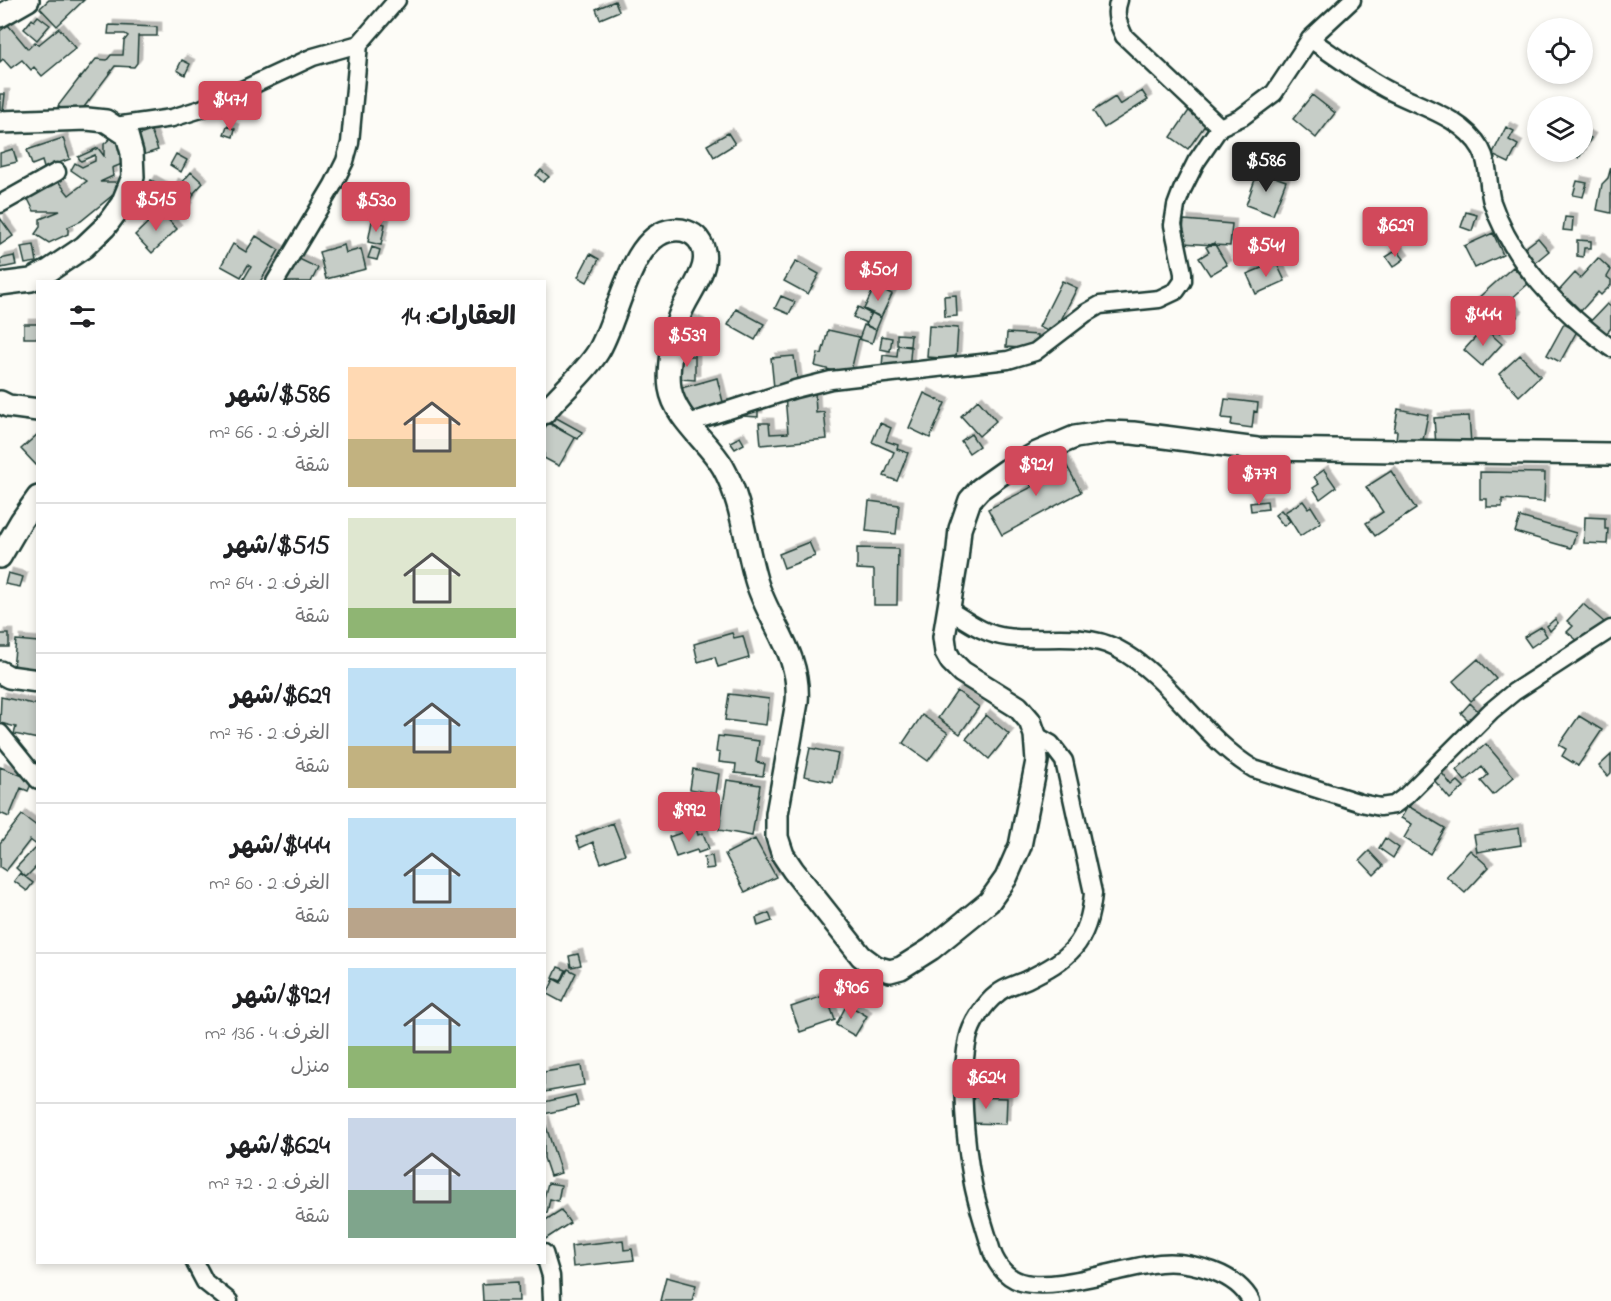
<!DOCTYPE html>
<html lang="ar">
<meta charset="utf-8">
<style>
:root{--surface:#fff;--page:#f6f6f6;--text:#202124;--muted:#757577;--line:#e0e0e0;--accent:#d1495b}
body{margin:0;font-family:"Indie Flower","Playpen Sans Arabic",sans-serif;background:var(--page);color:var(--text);direction:rtl;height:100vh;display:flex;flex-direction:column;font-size:22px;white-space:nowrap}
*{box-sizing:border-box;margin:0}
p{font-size:20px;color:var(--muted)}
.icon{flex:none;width:33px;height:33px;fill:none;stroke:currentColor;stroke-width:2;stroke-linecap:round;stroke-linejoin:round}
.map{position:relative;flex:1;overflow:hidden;direction:ltr}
.sheet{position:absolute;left:36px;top:280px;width:510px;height:984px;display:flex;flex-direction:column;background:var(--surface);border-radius:0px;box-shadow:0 3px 9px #0003;direction:rtl}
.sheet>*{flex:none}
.buttons{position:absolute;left:1527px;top:18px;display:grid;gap:12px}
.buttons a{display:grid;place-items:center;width:66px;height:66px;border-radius:50%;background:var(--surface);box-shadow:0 3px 9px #0003;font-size:30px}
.price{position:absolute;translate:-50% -51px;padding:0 14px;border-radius:6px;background:var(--accent);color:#fff;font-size:20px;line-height:39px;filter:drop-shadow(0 2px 3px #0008)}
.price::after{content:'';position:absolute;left:50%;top:36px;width:18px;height:14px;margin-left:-9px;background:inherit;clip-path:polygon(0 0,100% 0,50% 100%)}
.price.selected{background:#222;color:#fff}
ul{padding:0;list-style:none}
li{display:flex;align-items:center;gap:18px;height:150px;padding:0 30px}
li+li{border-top:2px solid var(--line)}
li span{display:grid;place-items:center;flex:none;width:168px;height:120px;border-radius:0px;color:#555}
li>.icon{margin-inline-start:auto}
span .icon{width:72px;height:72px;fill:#fffc;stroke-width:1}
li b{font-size:26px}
h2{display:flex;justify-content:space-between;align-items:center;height:72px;padding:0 30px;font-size:26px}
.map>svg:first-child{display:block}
</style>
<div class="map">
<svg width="1611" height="1301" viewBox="0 0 1611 1301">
<defs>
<filter id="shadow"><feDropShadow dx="4.5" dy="-4.5" stdDeviation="0" flood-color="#0004"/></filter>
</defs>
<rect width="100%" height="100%" fill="#fdfcf7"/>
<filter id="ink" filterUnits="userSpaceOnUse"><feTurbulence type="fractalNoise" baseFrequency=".0167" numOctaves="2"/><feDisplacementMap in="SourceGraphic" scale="12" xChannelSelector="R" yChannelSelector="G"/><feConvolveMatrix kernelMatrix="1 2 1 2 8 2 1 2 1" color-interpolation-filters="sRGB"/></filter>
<g filter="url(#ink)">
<path fill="#c6cdc7" stroke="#1f3d34" stroke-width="1.5" filter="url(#shadow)" d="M49 0H84L57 26 40 8Z
M615 1 619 11 600 19 596 9Z
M38 16 50 25 37 40 24 29 32 19 34 21Z
M8 25 28 49 35 42 38 45 59 28 76 48 42 76 34 67 31 70 22 60 11 68 3 59 0 62V31Z
M109 25 157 27V36H138L137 63 134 67 115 66 75 119 58 106 81 76 80 79 96 59 107 60 111 55H123L124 41 128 36 125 34H108Z
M182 60 190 64 185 75 177 70Z
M1142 91 1148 100 1104 128 1093 111 1115 97 1120 105Z
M0 94H5L3 112H0Z
M1312 95 1335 113 1316 138 1293 119Z
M1190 109 1208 121 1188 149 1171 137Z
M227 126 235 129 233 137 224 134Z
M1506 127 1514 131 1509 140 1518 145 1509 163 1492 155Z
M151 131 158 150 143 155 136 136Z
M728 133 735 144 714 157 707 145Z
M1582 133 1591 138 1579 158 1569 152H1582Z
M112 137 117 140 127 162 112 168 113 176 100 182H115L119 190 81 221 68 227V234L49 243 35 234 40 227V219L60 211H34L28 199 42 187 57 180 69 195 87 181 71 170 75 163 82 167 95 161V155L81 161 78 157 98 148 104 156V144Z
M63 138 70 159 44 168 42 161 32 165 27 150Z
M13 149 17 162 0 166V153Z
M176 154 187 160 181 172 170 165Z
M1611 167V213L1597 210 1602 184 1608 178Z
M541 170 549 177 543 182 536 175Z
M1258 171 1286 181 1273 215 1246 205Z
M191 172 203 183 193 194 181 184Z
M151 180 170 191 174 183 194 194 183 215 143 194Z
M1577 181 1587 183 1583 197 1573 195Z
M160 211 177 229 152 253 135 235Z
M1466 212 1477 215 1472 231 1461 227Z
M1565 217 1573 218 1572 231 1563 230Z
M0 218 13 236 0 245Z
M1184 220 1232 224 1230 246 1182 243Z
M372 221 385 224 381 245 368 242Z
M1493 233 1503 255 1475 268 1464 246Z
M256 236 279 250 260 282H242L251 267 248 265 241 277 221 266 233 244 246 252Z
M1538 238 1549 251 1532 265 1521 251Z
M1577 240 1591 241V248H1584L1583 257 1577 256Z
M1214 243 1227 265 1210 275 1199 258 1209 252 1206 247Z
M34 245 37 262 25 264 21 247Z
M344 245 346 253 361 249 366 269 326 279 319 252Z
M372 247 380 250 377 260 368 258Z
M1397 250 1404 259 1393 267 1386 257Z
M590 254 599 259 587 282 578 277Z
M14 256 16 265 1 268 0 259Z
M295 257 318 268 311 282H283Z
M1598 258 1611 270 1607 277 1611 280V285L1601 295 1598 292 1581 311 1569 299 1565 303 1556 294 1575 273 1580 278Z
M796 261 819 274 808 294 784 281Z
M1276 262 1285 281 1256 294 1247 274Z
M1513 267 1528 284 1503 306 1501 304 1480 321 1468 307Z
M1062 281 1077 288 1054 334 1039 327Z
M875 286 892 294 881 317 864 309Z
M956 295 957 316 945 317 944 296Z
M781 296 795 302 789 314 775 308Z
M1607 304 1611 307V328L1601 340 1586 326Z
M1508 306 1518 316 1499 333 1489 323Z
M858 307 871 314 866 323 853 317Z
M736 309 764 324 755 340 728 325Z
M872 313 881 318 876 330 866 325Z
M689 319 700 324 698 331 686 326Z
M24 324H38V338H24Z
M1564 324 1577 331 1560 362 1547 355Z
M864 325 876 330 872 343 859 339Z
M929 326 958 328 956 359 927 357Z
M1484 328 1502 344 1482 366 1464 350Z
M828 330 859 337 850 375 815 366 818 353 822 354Z
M1007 333 1038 335 1037 349 1006 347Z
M897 334 911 335 910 346 897 345Z
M882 336 892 338 890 351 880 349Z
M898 345 911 347 909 370 882 366 883 355 897 357Z
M1520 355 1540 376 1519 396 1499 374Z
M679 356H695V380L679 379Z
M794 356 798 385 774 388 771 358Z
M717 378 724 406 686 416 678 389Z
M815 392 816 413 824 412 827 439 761 445 759 423H769L770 434 788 433 785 395Z
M924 393 945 403 930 438 909 428Z
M1225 399 1258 403 1257 412 1254 411 1252 428 1231 425 1232 419 1222 418Z
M978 400 996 421 979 436 961 416Z
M744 406 758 407V417L743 416Z
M1398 409 1428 415 1422 445 1396 440 1397 431H1394Z
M553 416 582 432 578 439 550 423Z
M1469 416 1471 444 1436 446 1434 418Z
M548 423 575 438 559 466 544 458V429Z
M880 423 891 428 886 441 898 445 897 449 908 453 897 481 884 476 894 452 872 442Z
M38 434V467L21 449Z
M971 434 979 446 969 453 961 441Z
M740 437 744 444 735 449 730 442Z
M1062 457 1081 492 1002 535 988 509 1032 487 1026 477Z
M1241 468 1243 480 1234 481 1232 469Z
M1324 470 1336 487 1320 499 1313 488 1319 484 1314 477Z
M1391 471 1416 509 1375 536 1366 523 1383 512 1366 487Z
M1480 472 1545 473 1544 502 1502 499V507H1487V499H1480Z
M869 501 899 505 896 534 866 531Z
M1267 501 1268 509 1251 511 1250 503Z
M1303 501 1308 508 1311 506 1321 522 1300 536 1285 512Z
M1281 510 1290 521 1284 526 1275 515Z
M1520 517 1576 533 1571 548 1515 532Z
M1585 517 1605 518V529H1608L1607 544 1584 543Z
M809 542 815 556 784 568 779 554Z
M857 548 898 549 897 605H874V570L857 569Z
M8 573 23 577 20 587 5 584Z
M1583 604 1604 622 1584 646 1567 632 1573 626 1567 621Z
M1555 619 1558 623 1550 631 1547 626Z
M1541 627 1547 636 1531 647 1524 637Z
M732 633 734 638 743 636 749 658 718 667 715 657 698 662 694 644Z
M0 634H9V647H0Z
M16 640 38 642V671L13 668Z
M1478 659 1496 679 1471 701 1453 681Z
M957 691 979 707 960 734 938 718Z
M729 694 769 699 766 725 725 720Z
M1 697 38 705V739L14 734 16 727 0 723Z
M1470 703 1479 712 1470 722 1461 713Z
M922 715 948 733 928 761 903 743Z
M986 715 1009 734 989 759 966 739Z
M1579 716 1602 730 1578 766 1562 756 1566 749 1559 745Z
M718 736 759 741 756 762 765 764 763 776 735 773 736 764 719 762 720 753 716 752Z
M1486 744 1514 777 1493 795 1481 781 1488 775 1482 767 1465 781 1456 770Z
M810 748 838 754 832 782 804 776Z
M1611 755V773L1608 776 1599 766Z
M0 767 33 780 28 791 21 788 9 817 0 813Z
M693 769 719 774 716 794 690 789Z
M1442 773 1452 786 1458 781 1464 787 1450 799 1434 780Z
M727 780 760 785 752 836 719 830Z
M1408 806 1445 828 1430 854 1404 838 1412 824 1401 818Z
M22 815 38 827V846L30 840 6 871 0 867V843Z
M613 823 625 854 601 863 593 842 580 848 576 837Z
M696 828 698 835 703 833 709 849 698 853 697 850 676 857 669 837Z
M1519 828 1521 845 1477 852 1474 835Z
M1385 838 1399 848 1393 858 1379 848Z
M755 839 776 877 745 892 725 854Z
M34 849 38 852V865L26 877 16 868Z
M1470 850 1489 867 1465 893 1446 876Z
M1369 851 1383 866 1374 875 1360 860Z
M712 856 714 868 706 869 704 857Z
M20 873 33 883 27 891 14 881Z
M769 913 772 921 758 926 756 918Z
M578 954 581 965 571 967 569 956Z
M558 967 566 970 561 981 553 978Z
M568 969 576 973 562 1002 547 994 554 979 561 983Z
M826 995 835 1020 800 1032 791 1007Z
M847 1004 867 1016 855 1036 836 1025Z
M581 1066 584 1085 544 1092V1072Z
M575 1095 578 1106 544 1114V1102Z
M966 1097 1007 1098 1006 1124 966 1123Z
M544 1120 561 1173 550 1176 544 1158Z
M548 1183 561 1185 558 1201 550 1199 547 1213 544 1212V1198Z
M561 1210 570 1223 544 1240V1221Z
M623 1240 624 1250 632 1249 634 1260 573 1267 571 1246Z
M666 1277 696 1285 692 1301H660Z
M518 1282 519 1301H483L482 1284Z"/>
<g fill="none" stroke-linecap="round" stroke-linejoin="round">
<defs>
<path id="minor" d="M1119 0C1114 14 1118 23 1124 36L1220 127
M1310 39C1335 56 1360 75 1386 89 1417 106 1462 116 1481 149 1490 165 1487 185 1492 202 1513 264 1560 310 1611 348
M115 126 172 118 201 109 313 57 359 44 397 0
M0 204 57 172
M275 282 333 185 345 161 350 143 359 44
M688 423 795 389 831 380 1008 360 1035 352 1086 313 1100 305 1159 299 1176 291 1183 281V273L1173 225 1176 206 1182 190 1196 162 1220 127 1242 117 1274 93 1310 39 1352 0
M949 610C967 621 985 635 1007 637 1042 642 1082 631 1116 648 1171 676 1201 738 1254 769L1361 803 1380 807 1394 805 1406 796 1491 711 1514 692 1611 629
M0 733 38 780
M1035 735 1051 744 1064 761 1093 893C1089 944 1069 959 1026 980 1017 984 1004 987 997 994 985 1003 971 1024 968 1039 959 1080 965 1142 973 1184 977 1204 984 1225 990 1245 994 1261 1004 1277 1021 1282 1056 1292 1121 1267 1160 1263 1178 1261 1196 1265 1213 1271 1229 1277 1243 1286 1251 1301
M544 1253 551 1276 552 1301
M195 1263 205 1282 229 1301"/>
<path id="major" d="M0 16 28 0
M0 122 87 119 106 121 127 135 132 153 133 177 122 204 105 227 84 247 50 270 31 280 0 284
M0 402 8 406 38 410
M544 413C561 392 585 373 598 352 619 319 630 234 673 230 682 229 692 232 698 239 718 264 687 292 679 317 673 335 667 370 670 388 675 419 708 441 723 467 742 501 745 542 756 580 769 624 801 653 797 702L777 814V837L783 855 793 870 861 956 876 967 890 971 901 968 931 949 989 902 1006 878 1020 846 1037 761 1035 735 1030 721 1018 707 962 672 951 661 946 652 944 637 957 559 960 529 970 500 980 489 1007 470 1037 453 1075 437 1108 432 1133 433 1257 449 1611 454
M0 557 21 521 38 497
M0 672 9 677 38 681"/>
</defs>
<use href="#minor" stroke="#1f3d34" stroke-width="21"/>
<use href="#major" stroke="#1f3d34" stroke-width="26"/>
<use href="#minor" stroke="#fdfcf7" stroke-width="16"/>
<use href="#major" stroke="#fdfcf7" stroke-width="21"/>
</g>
</g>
</svg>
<div class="buttons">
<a><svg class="icon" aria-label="locate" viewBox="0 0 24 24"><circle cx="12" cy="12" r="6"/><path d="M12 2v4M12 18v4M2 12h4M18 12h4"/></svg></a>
<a><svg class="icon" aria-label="layers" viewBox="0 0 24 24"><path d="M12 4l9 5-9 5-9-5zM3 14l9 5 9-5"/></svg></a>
</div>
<b class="price" style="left:230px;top:132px">$471</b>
<b class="price selected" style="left:1266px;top:193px">$586</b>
<b class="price" style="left:156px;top:232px">$515</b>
<b class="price" style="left:376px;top:233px">$530</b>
<b class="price" style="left:1395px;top:258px">$629</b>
<b class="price" style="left:1266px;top:278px">$541</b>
<b class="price" style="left:878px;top:302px">$501</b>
<b class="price" style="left:1483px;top:347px">$444</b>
<b class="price" style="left:687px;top:368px">$539</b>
<b class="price" style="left:1036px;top:497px">$921</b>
<b class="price" style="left:1259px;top:506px">$779</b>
<b class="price" style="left:689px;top:843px">$992</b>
<b class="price" style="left:851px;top:1020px">$906</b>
<b class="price" style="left:986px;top:1110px">$624</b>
<section class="sheet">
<h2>العقارات: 14<svg class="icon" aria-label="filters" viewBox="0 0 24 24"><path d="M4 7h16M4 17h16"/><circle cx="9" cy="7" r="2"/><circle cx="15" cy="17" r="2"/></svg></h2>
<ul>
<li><span style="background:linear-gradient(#ffd9b3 60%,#c2b280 0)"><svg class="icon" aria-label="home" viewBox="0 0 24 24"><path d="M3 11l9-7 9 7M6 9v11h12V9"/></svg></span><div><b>$586/شهر</b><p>الغرف: 2 · 66 m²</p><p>شقة</p></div></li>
<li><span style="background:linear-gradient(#dfe7d0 75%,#8fb573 0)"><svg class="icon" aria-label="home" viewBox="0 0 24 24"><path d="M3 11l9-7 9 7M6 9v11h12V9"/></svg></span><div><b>$515/شهر</b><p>الغرف: 2 · 64 m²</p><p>شقة</p></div></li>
<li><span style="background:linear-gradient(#bfe0f5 65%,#c2b280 0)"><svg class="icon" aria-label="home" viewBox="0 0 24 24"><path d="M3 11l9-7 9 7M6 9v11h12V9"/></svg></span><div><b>$629/شهر</b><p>الغرف: 2 · 76 m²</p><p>شقة</p></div></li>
<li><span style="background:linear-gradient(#bfe0f5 75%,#b9a48a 0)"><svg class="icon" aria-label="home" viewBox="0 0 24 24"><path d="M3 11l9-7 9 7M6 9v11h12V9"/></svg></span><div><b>$444/شهر</b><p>الغرف: 2 · 60 m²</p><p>شقة</p></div></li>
<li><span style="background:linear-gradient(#bfe0f5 65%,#8fb573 0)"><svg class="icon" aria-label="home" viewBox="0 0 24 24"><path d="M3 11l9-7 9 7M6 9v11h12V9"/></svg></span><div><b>$921/شهر</b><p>الغرف: 4 · 136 m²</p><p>منزل</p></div></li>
<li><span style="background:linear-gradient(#c9d6e8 60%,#7fa58c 0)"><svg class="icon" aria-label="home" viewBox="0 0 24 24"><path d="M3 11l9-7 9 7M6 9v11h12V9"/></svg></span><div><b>$624/شهر</b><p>الغرف: 2 · 72 m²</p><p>شقة</p></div></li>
</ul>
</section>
</div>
